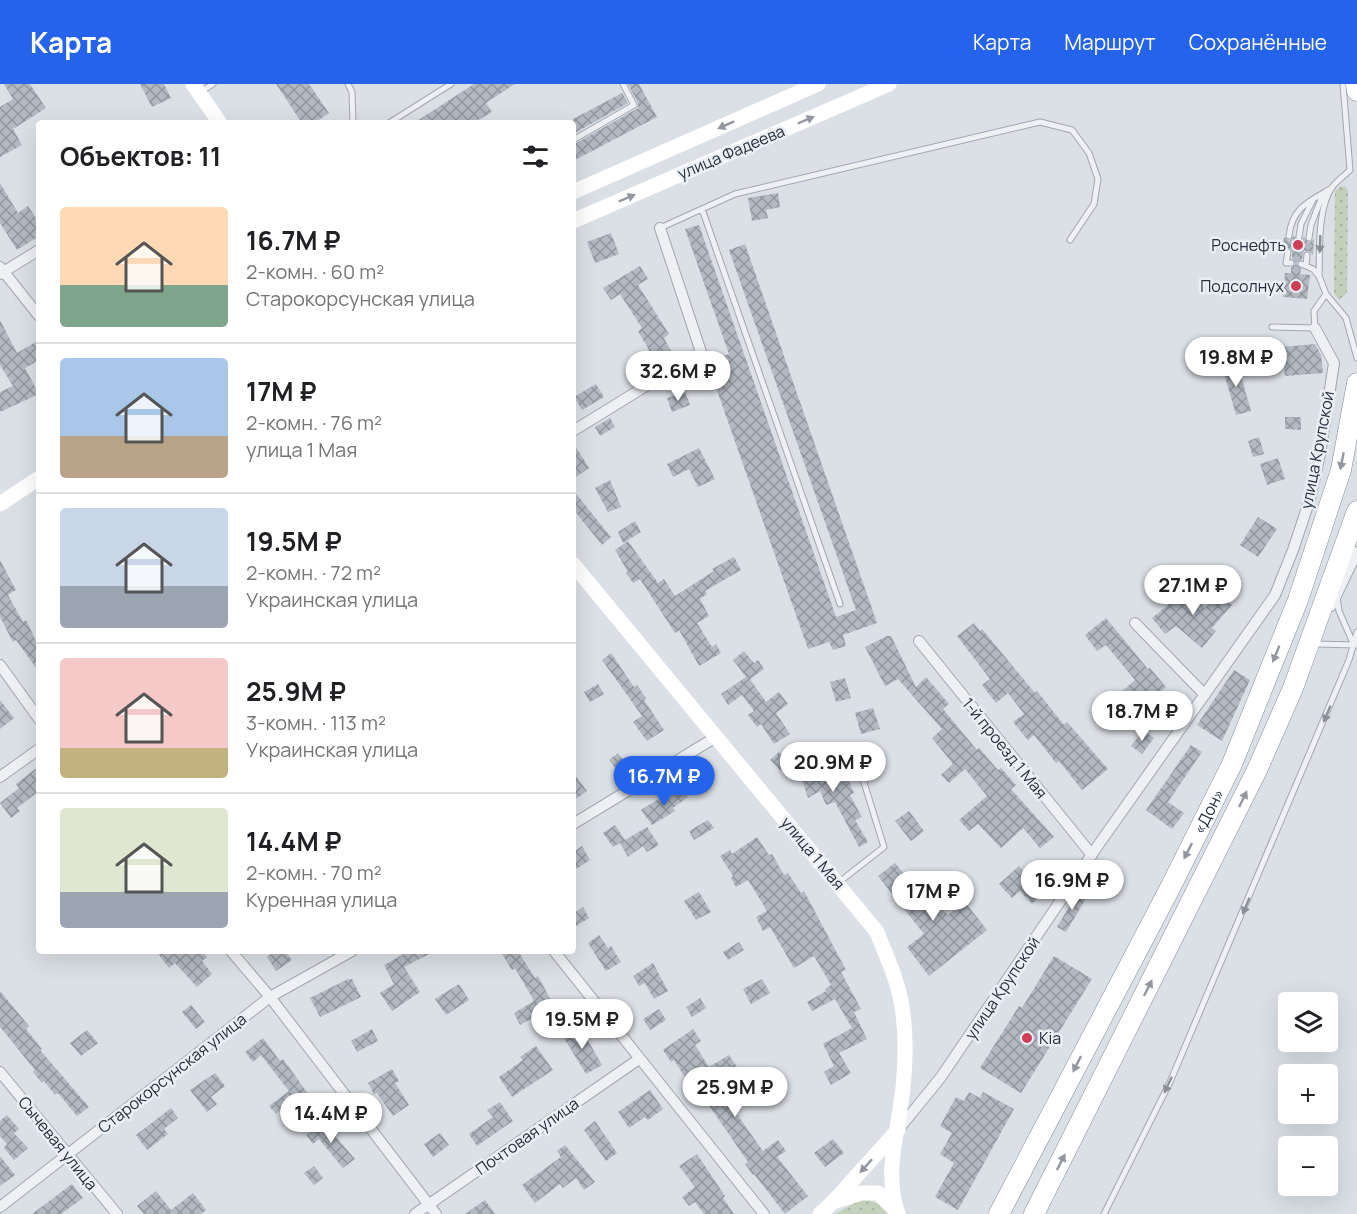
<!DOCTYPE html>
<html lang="ru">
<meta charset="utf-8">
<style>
:root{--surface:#fff;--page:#f2f2f2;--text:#202124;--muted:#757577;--line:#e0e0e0;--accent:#2563eb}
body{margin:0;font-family:Manrope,sans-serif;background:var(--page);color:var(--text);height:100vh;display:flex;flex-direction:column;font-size:22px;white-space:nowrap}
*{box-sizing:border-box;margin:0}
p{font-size:20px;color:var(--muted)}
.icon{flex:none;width:33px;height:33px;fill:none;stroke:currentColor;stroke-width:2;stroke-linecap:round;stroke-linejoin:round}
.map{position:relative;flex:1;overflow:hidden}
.details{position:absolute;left:36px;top:36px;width:540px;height:834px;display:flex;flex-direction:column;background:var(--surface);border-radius:6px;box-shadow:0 6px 24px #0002}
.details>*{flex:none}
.tools{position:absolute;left:1278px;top:908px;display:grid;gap:12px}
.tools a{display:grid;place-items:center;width:60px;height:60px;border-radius:6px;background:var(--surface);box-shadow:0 6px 24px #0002;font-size:30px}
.price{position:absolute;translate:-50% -51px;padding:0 14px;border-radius:21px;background:#fff;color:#222;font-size:20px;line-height:39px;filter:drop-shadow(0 2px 3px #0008)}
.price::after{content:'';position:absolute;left:50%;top:36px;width:18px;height:14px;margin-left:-9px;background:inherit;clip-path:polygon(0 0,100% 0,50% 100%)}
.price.on{background:var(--accent);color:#fff}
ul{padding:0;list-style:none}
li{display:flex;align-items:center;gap:18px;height:150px;padding:0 24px}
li+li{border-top:2px solid var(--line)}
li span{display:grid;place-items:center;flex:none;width:168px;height:120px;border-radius:6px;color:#555}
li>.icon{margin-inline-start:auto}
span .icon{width:72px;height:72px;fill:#fffc;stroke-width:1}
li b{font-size:26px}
h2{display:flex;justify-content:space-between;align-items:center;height:72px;padding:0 24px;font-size:26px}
header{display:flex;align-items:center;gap:36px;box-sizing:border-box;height:84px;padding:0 30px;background:var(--accent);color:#fff}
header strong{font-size:28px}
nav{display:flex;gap:33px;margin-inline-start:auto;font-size:21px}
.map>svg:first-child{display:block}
</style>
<header>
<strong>Карта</strong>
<nav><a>Карта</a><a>Маршрут</a><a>Сохранённые</a></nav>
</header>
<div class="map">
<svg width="1357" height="1130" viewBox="0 0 1357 1130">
<defs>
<pattern id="grass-dots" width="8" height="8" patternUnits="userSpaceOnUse" patternTransform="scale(1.5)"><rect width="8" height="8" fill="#c2d0bc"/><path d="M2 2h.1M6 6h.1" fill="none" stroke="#a7b3a2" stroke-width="1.8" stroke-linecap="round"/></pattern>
<pattern id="building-cross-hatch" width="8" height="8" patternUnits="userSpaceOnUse" patternTransform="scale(1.5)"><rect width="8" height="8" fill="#b3b9c2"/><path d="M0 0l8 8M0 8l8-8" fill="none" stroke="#91979f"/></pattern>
</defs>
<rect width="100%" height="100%" fill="#dbe0e6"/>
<path fill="url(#grass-dots)" d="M1340 102 1346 103 1348 108 1347 209 1339 216 1334 209V195L1335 107Z
M864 1114 886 1123 889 1130H835Z"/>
<path fill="url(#building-cross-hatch)" d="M4 0H30L46 24 13 45 22 61 0 73V23L13 15Z
M140 0H164L171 14 152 23Z
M276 0H309L329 29 314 39H302Z
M474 0H515L486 19 492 28 473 39H414Z
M628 0H639L657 33 573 77V61L638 24V19Z
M622 9 628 19 573 50V35Z
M0 99 18 129 28 122 39 139V152L17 166 0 139Z
M778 109 780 123 766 126 768 134 752 137 748 114Z
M699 141 836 533 856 526 729 166 745 160 877 539 843 551 846 562 833 566 829 558 808 565 707 278 729 270 685 145Z
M611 149 619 170 595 179 587 158Z
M1294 152 1299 158 1304 153 1309 159 1314 155 1313 171 1309 167H1304L1302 175 1298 177 1296 180 1301 185 1300 190 1310 191 1307 215 1283 213 1285 189H1291V184L1296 180 1292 174V165L1286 164 1283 168 1284 153 1289 157Z
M640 182 648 195 638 201 669 250 664 254 672 269 653 279 647 267 649 266 638 247 642 244 620 210 611 216 603 204Z
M0 236 17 269 39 256V276L25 284 39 310 0 328V308L13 302 0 281Z
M1315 260 1321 271 1323 289 1285 292 1282 263Z
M1237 278 1251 327 1236 331 1222 282Z
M596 300 604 313 582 326 574 313Z
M685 308 690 321 672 328 667 314Z
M1285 333H1301V346L1285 345Z
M610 334 615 343 600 352 595 343Z
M1259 353 1264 370 1253 373 1248 357Z
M573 358 589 384 573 395Z
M699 364 715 395 698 403 689 385 673 393 667 380Z
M1278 374 1285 395 1267 401 1260 380Z
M610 396 621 423 608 428 595 404Z
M573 406 611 453 602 461 573 425Z
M1258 433 1277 445 1258 473 1240 461Z
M635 437 641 448 623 459 618 448Z
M628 457 658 499 664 495 675 512 714 487 712 485 734 473 741 486 705 507 707 510 700 515 709 532 697 539 712 563 716 560 721 569 699 582 679 546 675 549 640 495 633 499 626 489 628 488 615 466Z
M0 476 16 506 8 511 23 538 26 536 39 563V588L16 556 13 558 0 533Z
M1189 504 1205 524 1218 509 1232 521 1212 544 1216 547 1202 564 1176 542 1165 550 1152 534Z
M1106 534 1148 585 1150 584 1166 603 1127 636 1111 617 1135 596 1106 561 1097 567 1085 551Z
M974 539 980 547 982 545 1035 609 1037 607 1064 641 1067 638 1108 685 1082 706 1059 677 1056 679 1034 651 1028 656 1013 638 1024 630 1008 609 996 619 982 601 990 595 957 552Z
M887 552H891L916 603 926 593 949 620 943 625 977 666 979 664 998 686 1001 684 1016 701 1011 705 1054 753 1040 764 1023 744 1001 764 978 740 969 747 959 736 987 712 965 685 949 699 941 691 953 680 932 654 942 645 898 595 885 602 865 563Z
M744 567 754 579 758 576 764 585 750 595 766 618 779 608 788 620 776 629 790 650 774 660 761 640 757 643 748 631 754 627 742 611 728 621 721 610 746 593 733 576Z
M611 569 634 603 637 601 646 614 644 616 664 646 647 657 633 638 642 632 602 576Z
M1234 586 1250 596 1222 657 1197 641Z
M845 594 851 614 836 618 830 598Z
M598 600 604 610 590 618 584 608Z
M0 616 14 634 0 645Z
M873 624 880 645 861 650 855 629Z
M1143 646 1154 654 1142 670 1131 662Z
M1191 661 1202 668 1168 718 1184 729 1172 745 1146 726Z
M823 663 834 701 848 695 854 709 850 711 862 733 855 736 868 758 859 763 835 718 826 721 820 707 808 714 800 689 815 684 810 668Z
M779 668 790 679 781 687 770 676Z
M618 669 631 686 622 693 609 676Z
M39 682V707L17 724 20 727 11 734 0 719 19 704 16 700Z
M573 688 587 707 573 717Z
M682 704 688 713 673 724 675 727 652 741 641 726 665 711 667 714Z
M909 727 924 747 911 757 895 737Z
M708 736 714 744 694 756 689 747Z
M615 741 625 756 613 763 603 749Z
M647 743 659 761 647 768 643 762 628 773 620 759Z
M757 753 769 771 772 770 784 791 788 789 801 809 804 807 846 886 841 888 861 925 854 928 867 955 839 969 851 989 831 1001 824 988 834 982 823 960 852 944 835 915 812 927 807 918 826 907 825 905 831 901 814 872 794 884 770 843 763 847 756 833 767 827 748 796 736 803 731 794 733 792 720 772 730 766 732 770Z
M582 762 590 776 573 787V768Z
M895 779 912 799 916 796 948 831 965 818 987 846 929 892 907 863 924 850 878 792Z
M1019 782 1044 810 1032 820 1020 807 1012 814 999 800Z
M1079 806 1088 811 1066 848 1057 843Z
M699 808 711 828 696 836 684 817Z
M583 823 589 834 573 844V830Z
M599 851 608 864 611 862 621 878 606 887 588 859Z
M739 858 744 866 728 876 723 868Z
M156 867H202L207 873 202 877 212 890 197 903 175 879 169 884Z
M275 867H285L292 876 276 887 267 873Z
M409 867H435L404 883 420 908 392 927 380 909 394 900 384 881Z
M500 867H518L535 894 538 892 554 922 520 941 514 929 534 917 515 884 512 886Z
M1054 872 1092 895 1021 1009 980 984 1019 922 1022 924Z
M653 879 668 907 654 915 645 899 639 902 633 892Z
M348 895H352L361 913 320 933 310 914Z
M762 895 770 909 751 920 743 905Z
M459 900 469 916 446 931 435 915Z
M0 907 29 942 26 945 42 965 40 966 89 1023 77 1032 58 1009 55 1011 44 997 42 999 33 988 35 986 0 943Z
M700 914 706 924 692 933 686 923Z
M191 921 205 938 196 945 182 928Z
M659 925 666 936 650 946 643 935Z
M579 941 602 981 586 990 562 951Z
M372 945 378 957 357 968 351 957Z
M693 945 701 957 695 961 709 983 729 971 737 983 734 985 746 1001 726 1015 763 1067 778 1056 786 1067 777 1073 808 1112 785 1130 754 1090 753 1091 745 1080 748 1078 701 1010 697 1012 674 976 671 978 663 966Z
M87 946 98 959 81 972 70 959Z
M263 954 280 977 283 975 314 1018 319 1015 327 1025 311 1037 295 1015 276 1030 269 1022 289 1007 261 971 253 978 245 968Z
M536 962 553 986 512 1013 499 993 523 976 520 973Z
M392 985 399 997 395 999 409 1021 393 1032 377 1009 374 1010 368 999Z
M215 989 225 1002 211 1013 217 1020 207 1028 190 1006Z
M650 1006 663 1025 648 1036 645 1033 629 1044 618 1028Z
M969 1008 980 1014 983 1008 1014 1025 958 1126 935 1113 954 1079 940 1070 952 1049 940 1042 956 1013 964 1017Z
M500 1018 513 1037 477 1062 469 1050 493 1033 487 1026Z
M171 1024 178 1034 164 1045 168 1050 147 1066 136 1051Z
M7 1031 19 1045 14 1049 28 1064 14 1076 4 1064 7 1060 0 1052V1037Z
M595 1037 617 1069 606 1077 584 1046Z
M323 1038 355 1075 343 1084 319 1055 313 1060 306 1051Z
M440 1049 449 1061 433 1073 424 1060Z
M833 1055 844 1069 825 1083 814 1069Z
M565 1061 595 1098 584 1106 576 1094 563 1104 560 1100 535 1119 522 1101 561 1073 557 1067Z
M697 1070 725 1112 723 1114 734 1130H704L695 1118 689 1122 682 1113 695 1103 679 1082Z
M0 1072 15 1091 0 1102Z
M314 1082 323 1094 314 1101 304 1089Z
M72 1100 83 1114 61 1130H32Z
M156 1107 171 1126 193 1109 206 1126 201 1130H144L137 1122Z
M485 1116 495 1130H465Z"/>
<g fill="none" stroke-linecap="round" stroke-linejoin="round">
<defs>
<path id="lane" d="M348 0 352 8 353 39
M200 8 213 0
M389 39 451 0
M573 56 634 21 623 0
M702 125 840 520
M660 144 735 110 1040 38 1072 46 1089 69 1098 95 1094 120 1070 156
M1289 152C1292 123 1310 117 1332 104
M1299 153 1301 140 1313 116
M1309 154 1311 141 1323 110
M1288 168 1286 179H1291
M1301 180 1313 185 1319 192 1326 210 1346 234 1357 274
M1306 181 1307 171
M1319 192C1320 166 1317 123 1333 102 1338 96 1345 91 1350 86L1343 0
M1272 243 1315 244 1314 227 1326 210
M1337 513 1339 527 1353 559
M1314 560 1357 561
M838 799 884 763 853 663
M1104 1130 1170 998 1349 576 1357 548"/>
<path id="street" d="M0 183 39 232
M0 190 39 166
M573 347 701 268 660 144
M1331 522 1357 468
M1135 539 1205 611
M919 557 1092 771
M0 581 39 635
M0 693 39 665
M573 740 716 653
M231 867 270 913 436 1130
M554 867 764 1130
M0 988 117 1130
M898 1046 941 993 1099 760 1275 511 1293 466 1310 415 1320 370 1334 279 1315 244
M0 1123 270 913 352 867
M415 1130 639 975"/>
<g id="highway">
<path d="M1356 0 1357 7"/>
<path id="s1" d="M999 1130 1169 806 1232 680 1298 516 1341 386 1357 299"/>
<path d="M1034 1130 1257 686 1293 604 1357 427"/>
</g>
</defs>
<use href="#lane" stroke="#a1a7b0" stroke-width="7"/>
<use href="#street" stroke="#a1a7b0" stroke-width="12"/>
<use href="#highway" stroke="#838e9c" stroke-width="21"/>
<use href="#lane" stroke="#eef0f4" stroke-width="5"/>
<use href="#street" stroke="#eef0f4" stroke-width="10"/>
<path stroke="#fff" stroke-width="15" d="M193 0 220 39
M573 108 818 0
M573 137 889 0
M0 420 39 394
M573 480 877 848C885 870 897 893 901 917 906 944 906 975 903 1003 899 1044 883 1090 898 1130
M836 1117 861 1109H878L896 1127
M820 1130 833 1118 898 1046"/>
<use href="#highway" stroke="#fff" stroke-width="20"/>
</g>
<defs><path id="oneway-solid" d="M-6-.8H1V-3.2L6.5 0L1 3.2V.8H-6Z" transform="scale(1.5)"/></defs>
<g fill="#92969e">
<use href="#oneway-solid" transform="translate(806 36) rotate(-23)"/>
<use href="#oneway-solid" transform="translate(726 41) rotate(156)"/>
<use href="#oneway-solid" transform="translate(627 114) rotate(-23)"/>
<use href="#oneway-solid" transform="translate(1342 377) rotate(101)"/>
<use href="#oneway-solid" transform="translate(1276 570) rotate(112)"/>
<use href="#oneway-solid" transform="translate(1243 715) rotate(-64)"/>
<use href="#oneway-solid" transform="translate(1188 767) rotate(117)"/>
<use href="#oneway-solid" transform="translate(1148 904) rotate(-63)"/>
<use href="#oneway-solid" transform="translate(1077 980) rotate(117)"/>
<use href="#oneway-solid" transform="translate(1061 1078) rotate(-63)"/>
<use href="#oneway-solid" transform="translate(866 1082) rotate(132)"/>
</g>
<g fill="#8a8f98">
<use href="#oneway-solid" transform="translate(1320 160) rotate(92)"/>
<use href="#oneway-solid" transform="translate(1327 630) rotate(113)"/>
<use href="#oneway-solid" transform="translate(1246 822) rotate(113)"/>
<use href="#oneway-solid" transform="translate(1168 1001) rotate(115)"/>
</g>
<g fill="#cd3e57" stroke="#eaeff4" stroke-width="2">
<circle cx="1298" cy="161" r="6"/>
<circle cx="1296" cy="202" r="6"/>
<circle cx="1027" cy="954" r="6"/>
</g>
<g text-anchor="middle" stroke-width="5" stroke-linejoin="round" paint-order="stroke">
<g font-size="16" fill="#252e3c" stroke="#eaeff4">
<text transform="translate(731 68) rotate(-23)" y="6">улица Фадеева</text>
<text transform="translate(1317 366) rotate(-79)" y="6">улица Крупской</text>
<text transform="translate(1005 664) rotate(51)" y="6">1-й проезд 1 Мая</text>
<text dy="6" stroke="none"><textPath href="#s1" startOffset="454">«Дон»</textPath></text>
<text transform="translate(813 769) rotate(50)" y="6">улица 1 Мая</text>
<text transform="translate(1002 904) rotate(-56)" y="6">улица Крупской</text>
<text transform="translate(172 989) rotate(-38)" y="6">Старокорсунская улица</text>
<text transform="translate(527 1052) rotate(-35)" y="6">Почтовая улица</text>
<text transform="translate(58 1059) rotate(51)" y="6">Сычевая улица</text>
</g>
<g font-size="16" fill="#252e3c" stroke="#eaeff4" text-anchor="end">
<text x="1286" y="167">Роснефть</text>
<text x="1284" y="208">Подсолнух</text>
<text x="1039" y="960" text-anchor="start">Kia</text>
</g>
</g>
</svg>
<div class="tools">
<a><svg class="icon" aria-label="layers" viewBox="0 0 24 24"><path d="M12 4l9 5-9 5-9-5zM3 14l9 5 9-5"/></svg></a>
<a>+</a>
<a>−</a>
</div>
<b class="price" style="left:1236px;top:304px">19.8M ₽</b>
<b class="price" style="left:678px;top:318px">32.6M ₽</b>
<b class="price" style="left:1193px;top:532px">27.1M ₽</b>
<b class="price" style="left:1142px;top:658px">18.7M ₽</b>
<b class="price" style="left:833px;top:709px">20.9M ₽</b>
<b class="price on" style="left:664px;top:723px">16.7M ₽</b>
<b class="price" style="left:1072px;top:827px">16.9M ₽</b>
<b class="price" style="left:933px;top:838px">17M ₽</b>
<b class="price" style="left:582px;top:966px">19.5M ₽</b>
<b class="price" style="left:735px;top:1034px">25.9M ₽</b>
<b class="price" style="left:331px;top:1060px">14.4M ₽</b>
<section class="details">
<h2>Объектов: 11<svg class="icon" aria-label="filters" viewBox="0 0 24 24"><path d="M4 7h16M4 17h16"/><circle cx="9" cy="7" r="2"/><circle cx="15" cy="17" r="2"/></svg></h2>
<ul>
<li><span style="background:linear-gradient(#ffd9b3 65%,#7fa58c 0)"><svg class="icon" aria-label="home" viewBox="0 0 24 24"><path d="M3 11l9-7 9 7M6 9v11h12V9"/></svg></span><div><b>16.7M ₽</b><p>2-комн. · 60 m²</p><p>Старокорсунская улица</p></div></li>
<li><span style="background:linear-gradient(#a9c7e8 65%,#b9a48a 0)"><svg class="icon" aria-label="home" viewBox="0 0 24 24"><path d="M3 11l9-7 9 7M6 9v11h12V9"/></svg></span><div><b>17M ₽</b><p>2-комн. · 76 m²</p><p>улица 1 Мая</p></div></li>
<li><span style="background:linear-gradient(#c9d6e8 65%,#9aa5b1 0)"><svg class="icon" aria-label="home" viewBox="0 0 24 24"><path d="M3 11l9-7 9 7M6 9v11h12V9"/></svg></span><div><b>19.5M ₽</b><p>2-комн. · 72 m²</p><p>Украинская улица</p></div></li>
<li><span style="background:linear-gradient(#f6c9c9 75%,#c2b280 0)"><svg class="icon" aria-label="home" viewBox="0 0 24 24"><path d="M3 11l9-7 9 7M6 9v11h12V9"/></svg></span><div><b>25.9M ₽</b><p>3-комн. · 113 m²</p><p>Украинская улица</p></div></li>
<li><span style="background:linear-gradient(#dfe7d0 70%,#9aa5b1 0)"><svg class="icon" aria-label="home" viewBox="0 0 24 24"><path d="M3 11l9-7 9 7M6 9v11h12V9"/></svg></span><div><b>14.4M ₽</b><p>2-комн. · 70 m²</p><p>Куренная улица</p></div></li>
</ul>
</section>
</div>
